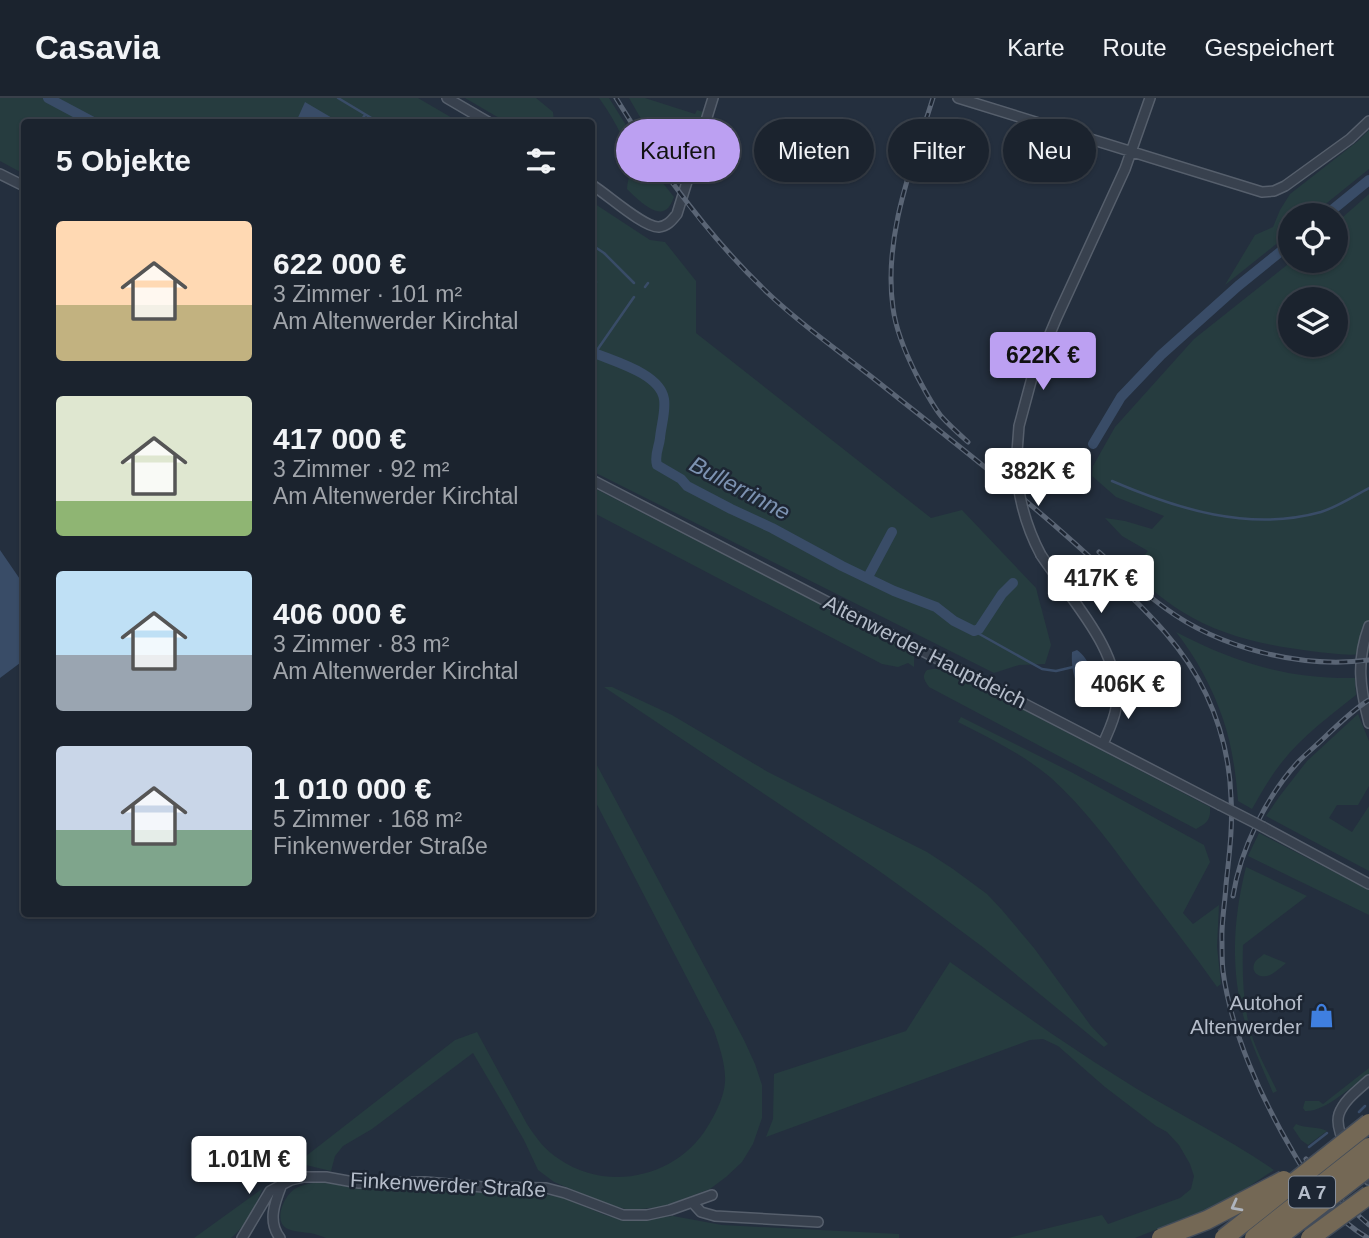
<!DOCTYPE html>
<html lang="de">
<meta charset="utf-8">
<style>
:root{--surface:#1b232e;--page:#282f3a;--text:#f1f3f6;--muted:#a0a4aa;--line:#39404a;--accent:#bca0f2}
body{margin:0;font-family:Arial,sans-serif;background:var(--page);color:var(--text);height:100vh;display:flex;flex-direction:column;font-size:26px;white-space:nowrap}
*{box-sizing:border-box;margin:0}
p{font-size:23px;color:var(--muted)}
.icon{flex:none;width:38px;height:38px;fill:none;stroke:currentColor;stroke-width:2;stroke-linecap:round;stroke-linejoin:round}
.map{position:relative;flex:1;overflow:hidden}
.details{position:absolute;left:21px;top:21px;width:574px;height:798px;display:flex;flex-direction:column;background:var(--surface);border-radius:7px;box-shadow:0 2px 5px #0004,0 0 0 2px var(--line)}
.details>*{flex:none}
.hud{position:absolute;left:616px;top:21px;width:648px;height:63px;display:flex;gap:14px}
.buttons{position:absolute;left:1278px;top:105px;display:grid;gap:14px}
.buttons a{display:grid;place-items:center;width:70px;height:70px;border-radius:50%;background:var(--surface);box-shadow:0 2px 5px #0004,0 0 0 2px var(--line);font-size:35px}
.price{position:absolute;translate:-50% -60px;padding:0 16px;border-radius:7px;background:#fff;color:#222;font-size:23px;line-height:46px;filter:drop-shadow(0 2px 4px #0008)}
.price::after{content:'';position:absolute;left:50%;top:42px;width:21px;height:16px;margin-left:-10px;background:inherit;clip-path:polygon(0 0,100% 0,50% 100%)}
.price.active{background:var(--accent);color:#111}
ul{padding:0;list-style:none}
li{display:flex;align-items:center;gap:21px;height:175px;padding:0 35px}
li span{display:grid;place-items:center;flex:none;width:196px;height:140px;border-radius:7px;color:#555}
li>.icon{margin-inline-start:auto}
span .icon{width:84px;height:84px;fill:#fffc;stroke-width:1}
li b{font-size:30px}
h2{display:flex;justify-content:space-between;align-items:center;height:84px;padding:0 35px;font-size:30px}
.tag{padding:0 24px;border-radius:32px;background:var(--surface);box-shadow:0 2px 5px #0004,0 0 0 2px var(--line);font-size:24px;line-height:63px}
.tag.active{background:var(--accent);color:#111}
header{display:flex;align-items:center;gap:42px;box-sizing:border-box;height:98px;padding:0 35px;background:var(--surface);border-bottom:2px solid var(--line)}
header strong{font-size:33px}
nav{display:flex;gap:38px;margin-inline-start:auto;font-size:24px}
.map>svg:first-child{display:block}
</style>
<header>
<strong>Casavia</strong>
<nav><a>Karte</a><a>Route</a><a>Gespeichert</a></nav>
</header>
<div class="map">
<svg width="1369" height="1140" viewBox="0 0 1369 1140">
<rect width="100%" height="100%" fill="#242f3e"/>
<path fill="#263c3f" fill-rule="evenodd" d="M0 0H418L459 24H24V76L0 63Z
M465 0H536L553 14 554 24H506Z
M599 0H609L659 80 674 99C672 104 669 112 663 113 653 117 634 98 627 91 627 83 631 76 630 68 629 46 612 18 599 0Z
M629 0H645L695 16 697 12 703 14 683 77 677 76 655 45Z
M1369 32V71L1312 117H1290V135L1225 187 1255 137 1273 129 1280 112 1290 96 1358 43Z
M1369 96V555C1350 559 1329 555 1310 553 1265 547 1220 538 1181 513 1163 502 1147 487 1130 473L1148 453 1122 438 1105 420 1125 423 1152 431 1164 418 1116 399 1092 378 1093 368 1115 329 1194 241 1292 163H1335V126ZM1290 201H1335V247H1290Z
M592 104 650 142 665 144 696 183V235L931 420 962 412 1036 490 1051 547 1045 566 1019 567 994 575 592 373Z
M592 389 908 551 914 559V569L908 565 898 569 882 566 592 414Z
M1176 534C1236 565 1287 581 1355 580L1356 597C1331 617 1302 638 1282 664 1270 679 1261 695 1252 711L1238 703C1236 677 1232 647 1223 621 1213 591 1196 559 1176 534Z
M933 571H945L1210 709C1211 722 1207 725 1196 731L929 589C925 583 921 579 927 572Z
M604 589H612L672 617 768 674 927 754 953 771 987 796 1002 812 1034 850 1091 928 1108 946 1104 949 984 850 925 806 875 770Z
M1358 616 1369 643V688L1358 707H1337L1329 720 1352 734 1369 708V773L1266 718 1279 699 1307 663Z
M961 619 1073 675 1204 747 1210 764 1183 815 1193 826 1219 807 1217 849 1221 886 1217 889C1193 855 1168 823 1143 790 1115 752 1086 711 1050 679 1022 656 990 640 958 624Z
M592 658 744 942 755 966 762 987V1020L753 1046 742 1064 726 1079 710 1091 662 1109 629 1112 607 1106 554 1084 538 1072 524 1042 473 955 372 1031 343 1048 335 1058 331 1073 297 1065 455 942 477 934 527 1026C536 1040 545 1052 559 1061 608 1095 678 1079 708 1028 716 1015 724 999 725 984 726 966 719 948 714 932L592 697Z
M1259 735 1369 792V817L1248 758Z
M1246 769 1307 798 1243 847C1242 880 1243 917 1256 949 1262 964 1270 978 1277 993L1273 995C1263 971 1252 948 1245 924 1230 873 1233 821 1246 769Z
M1264 856 1286 865C1281 869 1273 877 1267 878 1258 880 1250 873 1255 864 1256 862 1262 858 1264 856Z
M950 864C1005 903 1060 943 1118 979 1169 1012 1224 1037 1274 1072L1233 1099 1206 1112 1135 1140H1008L1102 1117 1108 1126 1180 1100 1191 1091 1194 1078 1190 1066 1179 1047 1167 1034 1156 1028 1105 989 1058 948 1043 941 1030 942 766 1039 773 1021 774 976 906 933Z
M1369 970V976C1353 987 1324 1015 1305 1013L1303 1010 1305 1003H1319L1323 1006Z
M1296 1026C1306 1031 1318 1028 1327 1033L1308 1047 1301 1042 1293 1030Z
M313 1085H325L372 1091 404 1089 438 1090 469 1094 541 1096 564 1100 605 1117 619 1121H641L673 1118 722 1127 899 1136V1140H326C321 1138 316 1136 310 1135 303 1134 295 1134 288 1131 273 1124 283 1101 292 1093 298 1088 306 1086 313 1085Z
M262 1091C255 1110 247 1126 231 1140H194Z"/>
<path fill="#394c67" d="M305 4 339 24H296Z
M0 452 24 487V562L0 580Z
M1077 552C1090 561 1093 577 1094 592L1090 597C1074 591 1071 570 1072 554Z"/>
<g fill="none" stroke-linecap="round" stroke-linejoin="round">
<path stroke="#394c67" stroke-width="2.5" d="M338 0 378 24
M360 24 365 17
M592 147 604 155 634 185
M592 180 596 184
M645 189 648 185
M595 255 634 199
M1112 383C1177 411 1249 434 1321 414 1337 409 1354 398 1369 390
M974 533 1042 571 1056 573 1073 569
M1359 1014 1365 1008
M1309 1049 1327 1035"/>
<path stroke="#394c67" stroke-width="10" d="M48 0 93 24
M1326 117 1369 82
M592 254C612 263 660 275 664 301 666 313 661 328 660 340 659 350 654 357 657 367L681 381 687 388 731 411 772 430 842 468 894 493 936 509 954 523 974 533 979 531 1002 496 1013 485
M1093 346 1121 299 1161 257 1238 188 1290 146
M868 479 892 434"/>
<defs>
<path id="minor" d="M447 0 488 24
M958 0 1262 94 1274 93 1285 88 1350 41 1369 23
M0 76 24 88
M592 87C607 96 644 130 659 129 668 128 672 122 677 116L713 0
M1016 367 1019 328 1033 276 1057 219 1125 71 1150 0
M592 382 1220 707
M1041 457C1070 501 1124 555 1116 610 1114 623 1108 634 1103 646
M1369 528C1356 563 1360 590 1369 625
M1263 729 1369 786
M1369 982C1358 992 1344 1002 1339 1016 1333 1035 1357 1068 1369 1082
M692 1104 701 1114 715 1118 818 1124
M242 1140 270 1093 291 1082 304 1079H326L359 1085 425 1084 483 1089 546 1090 565 1095 623 1117H647L670 1112 712 1097
M280 1140C267 1123 275 1104 282 1086"/>
</defs>
<use href="#minor" stroke="#565f6c" stroke-width="12"/>
<use href="#minor" stroke="#38414e" stroke-width="9"/>
<defs>
<path id="rail" d="M616 0C660 72 709 140 771 198 803 228 839 253 873 280 952 343 1032 404 1106 474 1145 512 1182 546 1206 596 1221 628 1230 665 1231 700 1233 729 1229 758 1226 787 1225 806 1221 825 1222 844 1222 854 1222 864 1223 873 1231 934 1262 1002 1293 1054 1304 1073 1315 1092 1329 1108 1340 1120 1354 1132 1368 1140
M933 0C912 67 883 139 893 210 896 233 906 256 916 276 924 291 931 305 941 318 949 327 959 336 968 344
M1099 454C1120 473 1141 493 1165 510 1219 550 1301 571 1369 562
M1233 798C1240 752 1267 697 1299 663 1308 654 1318 646 1327 637 1340 625 1354 611 1369 602
M1306 1061 1340 1101 1369 1127"/>
</defs>
<use href="#rail" stroke="#5a6575" stroke-width="5"/>
<use href="#rail" stroke="#1d2633" stroke-width="2.5" stroke-dasharray="8" stroke-linecap="butt"/>
<defs>
<path id="minor-bridge" d="M1016 367C1018 399 1026 429 1041 457
M1220 707 1263 729"/>
<path id="motorway-bridge" d="M1161 1140 1207 1122 1284 1082
M1224 1140 1369 1025
M1254 1140 1369 1049
M1277 1140 1369 1069
M1310 1140 1369 1097"/>
</defs>
<use href="#minor-bridge" stroke="#565f6c" stroke-width="12" stroke-linecap="butt"/>
<use href="#motorway-bridge" stroke="#434c59" stroke-width="21" stroke-linecap="butt"/>
<use href="#minor-bridge" stroke="#38414e" stroke-width="9"/>
<use href="#motorway-bridge" stroke="#746855" stroke-width="18"/>
</g>
<defs><path id="oneway-chevron" d="M-2-3.5L2.5 0L-2 3.5" fill="none" stroke-width="1.6" stroke-linecap="round" stroke-linejoin="round" transform="scale(1.75)"/></defs>
<use stroke="#aeb4bd" href="#oneway-chevron" transform="translate(1236 1108) rotate(152)"/>
<defs>
<symbol id="shop-bare" viewBox="-9 -9 18 18"><path d="M-5-2.5h2.3a2.7 3.5 0 0 1 5.4 0H5L5.5 6h-11ZM-1.5-2.5h3a1.5 2.3 0 0 0-3 0Z" fill="#3f7fe0" stroke="#1d2633" stroke-width="2.5" paint-order="stroke"/></symbol>
</defs>
<g fill-rule="evenodd">
<use href="#shop-bare" x="1304" y="900" width="35" height="35"/>
</g>
<g text-anchor="middle" stroke-width="5" stroke-linejoin="round" paint-order="stroke">
<rect fill="#1d2633" stroke="#878f9c" stroke-width="2" x="1289" y="1078.5" width="46" height="31" rx="5"/>
<g font-size="19" font-weight="bold" fill="#b4bcc9">
<text x="1312" y="1101">A 7</text>
</g>
<g font-size="21" fill="#b4bcc9" stroke="#1d2633">
<text transform="translate(925 554) rotate(27)" y="7">Altenwerder Hauptdeich</text>
<text transform="translate(448 1087) rotate(3)" y="7">Finkenwerder Straße</text>
</g>
<g font-size="21" fill="#b4bcc9" stroke="#1d2633" text-anchor="end">
<text x="1302" y="912">Autohof<tspan x="1302" dy="24">Altenwerder</tspan></text>
</g>
<g font-size="23" font-style="italic" fill="#7c92b1" stroke="#1d2633">
<text transform="translate(740 390) rotate(28)" y="8">Bullerrinne</text>
</g>
</g>
</svg>
<div class="buttons">
<a><svg class="icon" aria-label="locate" viewBox="0 0 24 24"><circle cx="12" cy="12" r="6"/><path d="M12 2v4M12 18v4M2 12h4M18 12h4"/></svg></a>
<a><svg class="icon" aria-label="layers" viewBox="0 0 24 24"><path d="M12 4l9 5-9 5-9-5zM3 14l9 5 9-5"/></svg></a>
</div>
<b class="price active" style="left:1043px;top:294px">622K €</b>
<b class="price" style="left:1038px;top:410px">382K €</b>
<b class="price" style="left:1101px;top:517px">417K €</b>
<b class="price" style="left:1128px;top:623px">406K €</b>
<b class="price" style="left:249px;top:1098px">1.01M €</b>
<div class="hud">
<a class="tag active">Kaufen</a>
<a class="tag">Mieten</a>
<a class="tag">Filter</a>
<a class="tag">Neu</a>
</div>
<section class="details">
<h2>5 Objekte<svg class="icon" aria-label="filters" viewBox="0 0 24 24"><path d="M4 7h16M4 17h16"/><circle cx="9" cy="7" r="2"/><circle cx="15" cy="17" r="2"/></svg></h2>
<ul>
<li><span style="background:linear-gradient(#ffd9b3 60%,#c2b280 0)"><svg class="icon" aria-label="home" viewBox="0 0 24 24"><path d="M3 11l9-7 9 7M6 9v11h12V9"/></svg></span><div><b>622 000 €</b><p>3 Zimmer · 101 m²</p><p>Am Altenwerder Kirchtal</p></div></li>
<li><span style="background:linear-gradient(#dfe7d0 75%,#8fb573 0)"><svg class="icon" aria-label="home" viewBox="0 0 24 24"><path d="M3 11l9-7 9 7M6 9v11h12V9"/></svg></span><div><b>417 000 €</b><p>3 Zimmer · 92 m²</p><p>Am Altenwerder Kirchtal</p></div></li>
<li><span style="background:linear-gradient(#bfe0f5 60%,#9aa5b1 0)"><svg class="icon" aria-label="home" viewBox="0 0 24 24"><path d="M3 11l9-7 9 7M6 9v11h12V9"/></svg></span><div><b>406 000 €</b><p>3 Zimmer · 83 m²</p><p>Am Altenwerder Kirchtal</p></div></li>
<li><span style="background:linear-gradient(#c9d6e8 60%,#7fa58c 0)"><svg class="icon" aria-label="home" viewBox="0 0 24 24"><path d="M3 11l9-7 9 7M6 9v11h12V9"/></svg></span><div><b>1 010 000 €</b><p>5 Zimmer · 168 m²</p><p>Finkenwerder Straße</p></div></li>
</ul>
</section>
</div>
